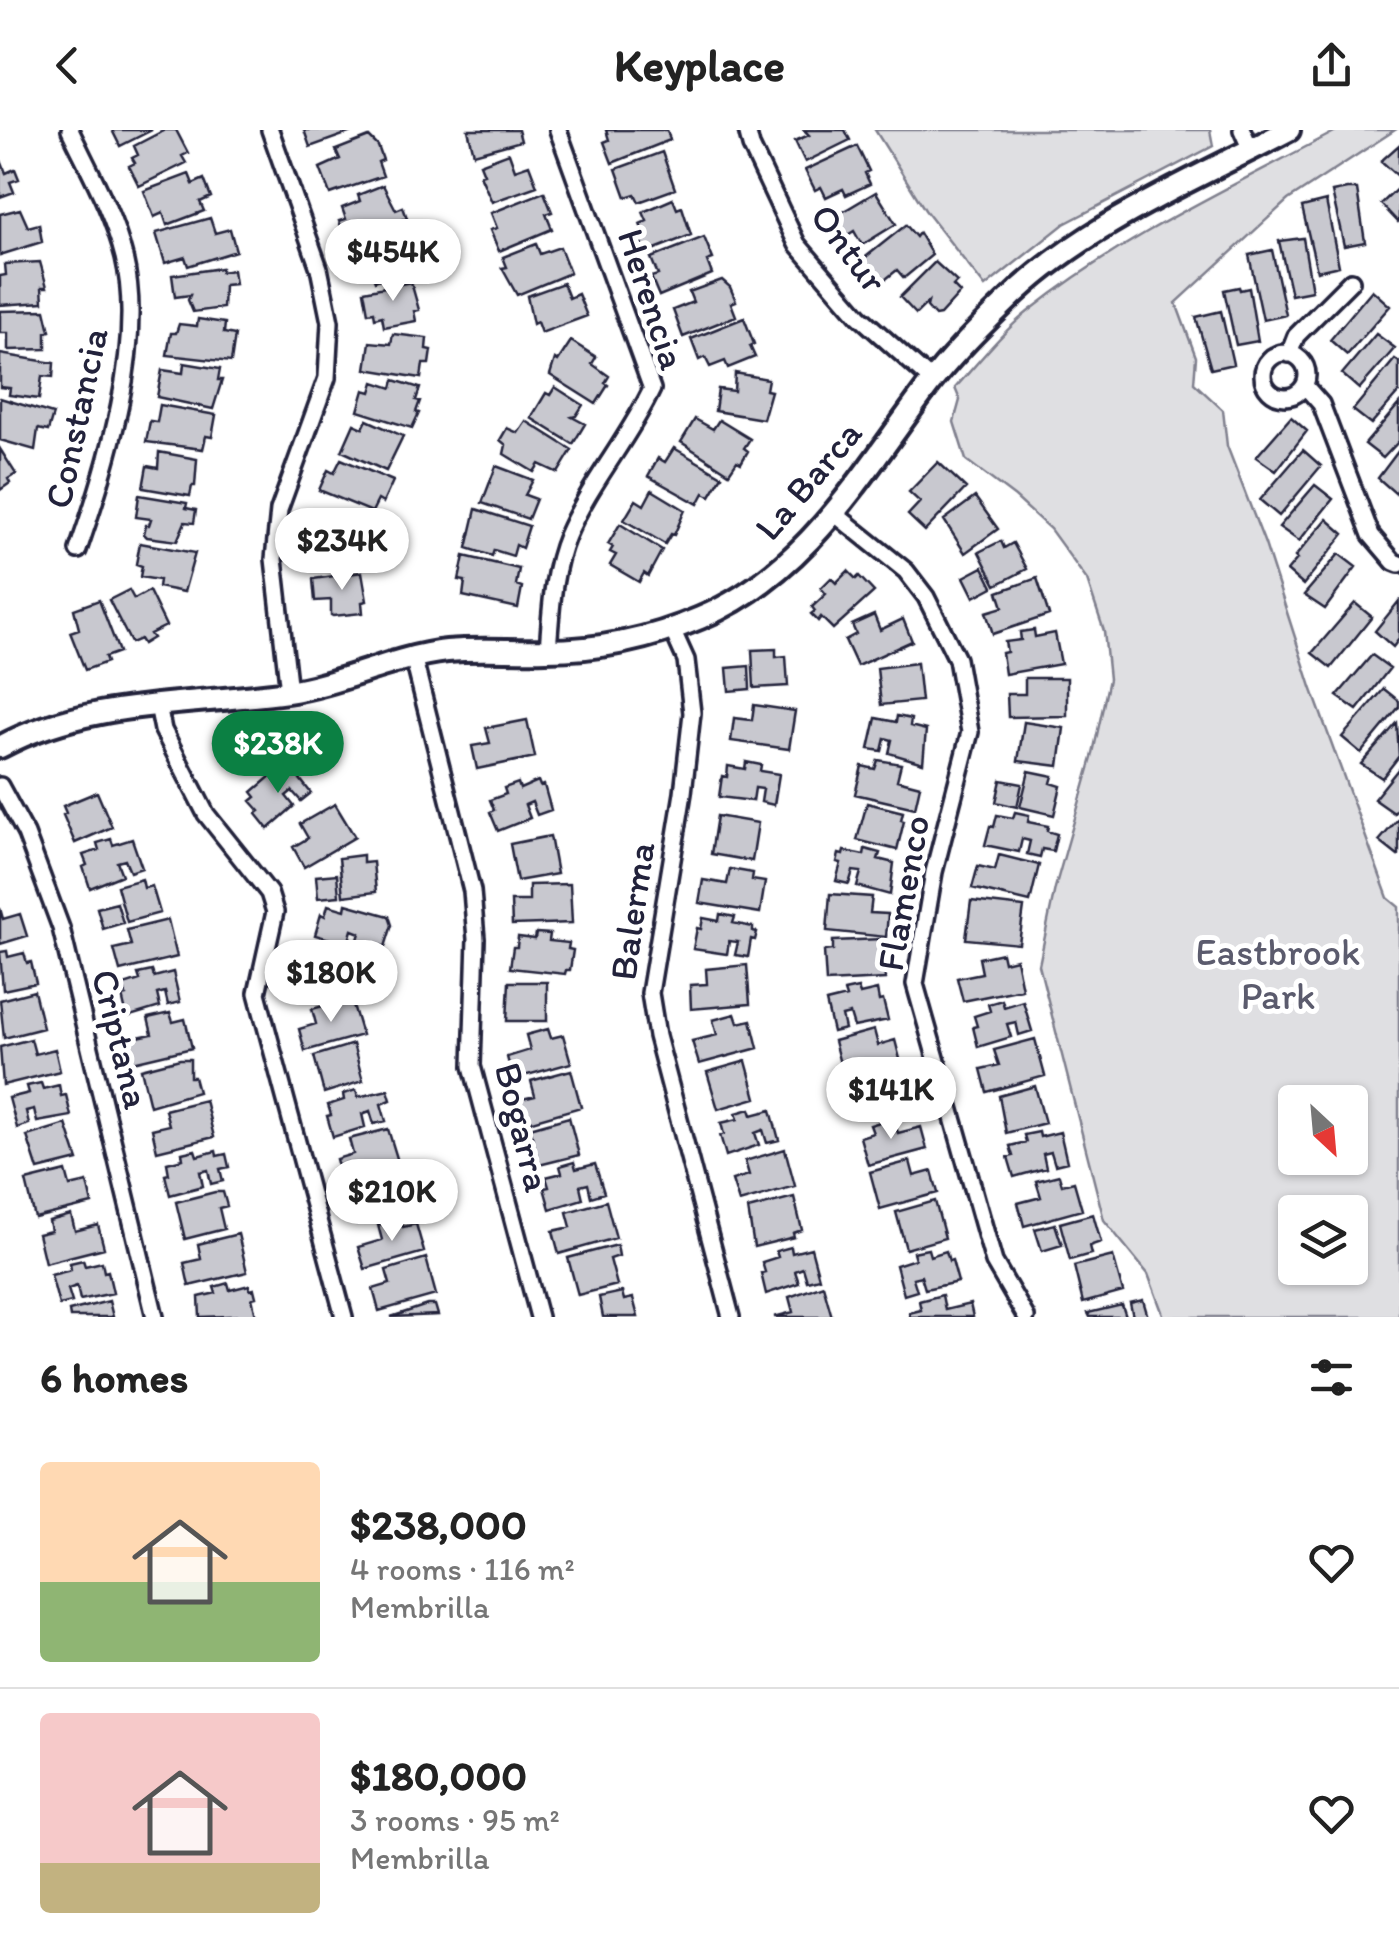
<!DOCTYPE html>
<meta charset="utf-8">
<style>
:root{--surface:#fff;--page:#f6f6f6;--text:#222;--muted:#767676;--line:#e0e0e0;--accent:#0b8043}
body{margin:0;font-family:Itim,sans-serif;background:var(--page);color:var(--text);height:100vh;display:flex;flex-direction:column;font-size:38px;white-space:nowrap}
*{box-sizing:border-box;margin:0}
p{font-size:32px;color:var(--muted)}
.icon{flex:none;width:55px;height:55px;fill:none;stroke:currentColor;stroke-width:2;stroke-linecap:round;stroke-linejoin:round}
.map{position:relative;height:1187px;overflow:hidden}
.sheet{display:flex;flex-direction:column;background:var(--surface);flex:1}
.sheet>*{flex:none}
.needle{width:65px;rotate:154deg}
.tools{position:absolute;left:1278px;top:955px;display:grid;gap:20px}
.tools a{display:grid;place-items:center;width:90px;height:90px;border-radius:10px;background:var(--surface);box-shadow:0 2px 8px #0004;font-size:50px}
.price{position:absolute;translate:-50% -85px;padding:0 22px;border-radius:35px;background:#fff;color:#222;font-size:32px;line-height:65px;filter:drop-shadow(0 2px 5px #0008)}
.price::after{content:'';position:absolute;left:50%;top:60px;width:30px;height:22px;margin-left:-15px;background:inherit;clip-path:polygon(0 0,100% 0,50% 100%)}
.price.current{background:var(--accent);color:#fff}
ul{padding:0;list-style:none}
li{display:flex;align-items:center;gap:30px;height:250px;padding:0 40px}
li+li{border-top:2px solid var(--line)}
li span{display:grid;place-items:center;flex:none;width:280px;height:200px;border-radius:10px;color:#555}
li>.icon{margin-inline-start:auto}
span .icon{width:120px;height:120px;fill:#fffc;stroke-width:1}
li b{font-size:42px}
h2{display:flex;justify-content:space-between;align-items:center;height:120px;padding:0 40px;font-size:42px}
header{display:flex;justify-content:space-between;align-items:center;height:130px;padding:0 40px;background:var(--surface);font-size:45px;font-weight:700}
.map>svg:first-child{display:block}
</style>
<header><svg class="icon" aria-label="back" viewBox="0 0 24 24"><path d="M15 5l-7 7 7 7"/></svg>Keyplace<svg class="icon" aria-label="share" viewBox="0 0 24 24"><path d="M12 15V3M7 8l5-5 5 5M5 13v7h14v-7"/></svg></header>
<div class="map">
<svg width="1399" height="1187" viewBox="0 0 1399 1187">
<rect width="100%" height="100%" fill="#fff"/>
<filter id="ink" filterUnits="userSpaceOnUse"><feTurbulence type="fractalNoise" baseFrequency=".01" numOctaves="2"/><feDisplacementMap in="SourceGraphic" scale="20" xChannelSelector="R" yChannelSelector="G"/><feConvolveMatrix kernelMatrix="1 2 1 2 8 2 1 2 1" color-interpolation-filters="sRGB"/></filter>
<g filter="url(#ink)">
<path fill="#dfdfe2" stroke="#80808e" stroke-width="2.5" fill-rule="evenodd" d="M875 0H1210L1213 16 1064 94 985 157 925 80Z
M1338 0H1395L1288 70 1176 173 1196 227 1194 253 1223 280 1227 316 1265 414 1311 557 1388 768 1399 777V1187H1164L1148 1144 1104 1090 1039 835 1055 758 1092 628 1109 549 1104 501 1087 450 1050 399 1015 367 966 330 954 292 960 270 955 258C978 233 1002 202 1029 181 1122 107 1233 56 1338 0ZM1350 972V1028H1295V972ZM1350 1082V1138H1295V1082Z"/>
<path fill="#c8c8cf" stroke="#22223b" stroke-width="2.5" d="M112 0H152L120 16Z
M165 0H176L188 23 182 26 186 33 139 56 129 36 135 33 132 28 138 25 134 16Z
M304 0H357L310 17Z
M468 0H518L521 11 474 24Z
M606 0H667L670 10 612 33 604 12 609 10Z
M804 0H845L850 10 805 32 795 11 809 5Z
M369 7 378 16 383 30 378 32 383 46 330 64 320 38 340 29 336 20Z
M1399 15V47L1381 31Z
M857 16 869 41 865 43 870 54 846 65 843 59 826 67 821 57 815 60 805 40Z
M662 22 675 59 639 72 635 64 626 67 616 39Z
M509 23 515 40 529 35 537 56 492 72 480 45 484 44 480 34Z
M0 28 6 43 15 39 19 49 10 52 14 62 0 67Z
M189 44 193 54 204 49 211 67 200 72 204 81 167 95 163 83 154 87 144 61Z
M383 55 396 80 403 77 407 88 347 112 339 91 346 89 342 78 360 71 358 65Z
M1399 57V91L1398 92 1381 74Z
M1347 59H1357L1365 112 1344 116 1332 62Z
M544 62 552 82 546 84 552 99 499 121 490 100 497 98 491 83Z
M876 62 896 94 862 115 854 101 846 106 834 87Z
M673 69 677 79 682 77 691 105 645 123 637 102 642 99 640 94 647 91 643 82Z
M1326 71 1339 136 1317 141 1302 77Z
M20 79 28 97 39 94 42 112 0 125V84Z
M210 88 215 103 230 99 236 121 188 136 185 127 165 133 156 103Z
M906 95 916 107 919 103 932 125 904 148 897 140 881 153 862 130Z
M397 100 401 111 407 109 417 135 375 151 369 135 360 139 352 118Z
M704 107 713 129 707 131 712 144 659 166 651 147 658 145 651 128Z
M1303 108 1312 161 1291 165 1279 111Z
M536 114 540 124 560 117 570 143 517 165 502 138 507 137 503 127Z
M1272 120 1286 185 1263 190 1249 125Z
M40 132 47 157H42L43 172 0 175V146L6 145 5 134Z
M935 132 957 152 953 156 960 163 940 185 935 186 927 177 928 172 916 184 900 167Z
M221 138V142L233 140 235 154 224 155 223 178 193 182 188 170 190 165 175 167 172 145Z
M722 150 730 157 736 171 731 173 736 186 683 207 673 180 693 172 689 162Z
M411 152 419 180 414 181 416 191 384 197 382 186 375 188 374 182 368 183 364 161Z
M563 153 569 168 578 164 587 186 541 203 537 192 533 194 527 166Z
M1239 157 1240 160 1249 158 1258 211 1236 215 1224 160Z
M1372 160 1390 176 1347 225 1330 210Z
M45 180 50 201 46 202V219L8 220V203H0V181Z
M1221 181 1233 234 1211 239 1196 187Z
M744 188 754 214 750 216 755 227 728 238 725 231 710 237 705 227 699 230 691 209Z
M198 189 225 193 224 203 235 205 231 232 167 225 171 203H176L179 194 197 196Z
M393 204 427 208 426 219 431 220 429 234H423L421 248 366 239 370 212 391 214Z
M1376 204 1395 218 1359 259 1342 244Z
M571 211 596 227 592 234 609 246 605 253 608 255 596 274 550 245 555 229 558 231Z
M0 224 54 233 53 247 42 246 39 269 9 265 10 258 0 257Z
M1395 229 1399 232V262L1371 294 1353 280Z
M184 233 220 239 218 250H222L213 279 157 267 162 240 183 243Z
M735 243 768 249 766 260 771 261 763 289 715 281 718 259 734 261Z
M394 250 420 258 416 270 420 271 416 282 419 283 412 298 358 281 364 260 371 262 374 252 392 258Z
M555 257 583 275 576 286 572 287 585 294 573 314 531 288 546 263 550 265Z
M0 268 53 284 48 301 38 299 35 320 0 310Z
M1399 274V311L1383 328 1365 314Z
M160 275 216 285 212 307 206 306 203 319 146 312 150 291 157 292Z
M1291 287 1307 301 1276 341 1256 327Z
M695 289 713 299 719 290 750 309 744 318 748 321 741 333 737 331 729 343 681 312Z
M367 290 403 306 386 341 342 321 354 294 363 298Z
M526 291 572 320 558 343 539 334 534 342 504 324 506 315 500 310 507 298 518 303Z
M674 318 722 346 710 366 704 363 698 374 648 346 658 328 665 332Z
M0 319 16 344 8 349 10 353 0 360Z
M1303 320 1321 336 1279 386 1260 370Z
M1399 320V358L1395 363 1378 348Z
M159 322 197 329 195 356H192L190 366 143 358 147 336 158 338Z
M341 329 393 351 383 373 378 370 372 382 319 360 328 340 334 343Z
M938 332 966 358 925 401 908 385 920 372 909 362Z
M496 336 533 350 525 365 536 369 528 389 482 373Z
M1315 355 1333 369 1299 411 1279 397Z
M652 360 685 380 674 405 671 404 665 414 624 390 636 370 644 375Z
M139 365 187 373 186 378 196 380 194 393 185 392 177 411 147 407 144 404 146 395H149L151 389 136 387Z
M975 367 998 399 965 423 944 390Z
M476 379 529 396 522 418 516 415 513 426 494 420 492 426 467 418Z
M1327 389 1344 404 1303 455 1287 441 1297 429 1295 427Z
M335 391 371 393 370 403 375 404 369 433 312 428 313 401H334Z
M620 394 662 420 648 446 644 443 639 452 610 435 616 425 610 422 613 417 608 414Z
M1001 411 1004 418 1013 413 1027 439 996 455 979 422Z
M140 413 195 423 184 462 158 457 159 450 140 447 142 436 136 434Z
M1339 424 1356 437 1325 479 1304 465Z
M464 426 519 439 516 455 522 457 518 478 463 466 465 451 459 450Z
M983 437 993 457 974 467 964 447Z
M848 441 856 449 859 446 874 462 833 499 821 487 818 491 811 484 815 481 812 477 826 464 821 458 831 448 836 453Z
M362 442 367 471 362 472 363 483 333 486 331 485V470L315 471 313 449Z
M1037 448 1049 485 993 504 986 482 1003 477 998 462Z
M129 460 134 469 149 461 166 496 150 504 153 508 143 514 140 509 131 513 109 470Z
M99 470 119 522 105 527 107 532 85 540 70 502 79 499 74 479Z
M1399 471V509L1393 517 1375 501Z
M1355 473 1372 487 1331 538 1312 523Z
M874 485 880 500 903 489 912 511 857 536 845 510 856 504 852 495Z
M1034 500 1035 507 1055 503 1061 534 1005 544 1002 523 1007 522 1005 512 1021 510 1020 502Z
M776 519V527L786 526 788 556 754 558 752 520Z
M1372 525 1390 538 1357 580 1337 566Z
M917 533 921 571 881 575 877 538Z
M749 536 750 559 729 561 727 538Z
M1025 548H1067V586L1008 587 1007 564H1025Z
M1384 559 1399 571V577L1361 623 1342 607Z
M754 575 795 581 789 619 731 611 734 588 752 590Z
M897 586 911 589 910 596 926 600 923 633 889 623 892 610 885 608 882 621 869 619 876 588 896 592Z
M527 590 535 627 477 639 472 616 490 613 486 598Z
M1024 592 1064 598 1059 636 1018 631Z
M1397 593 1399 626 1382 648 1361 634Z
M878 630 901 634 897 650 920 656 915 678 855 664 862 636 875 639Z
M746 632 761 635 760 641 779 644 774 675 761 672 763 659 755 658 753 671 719 667 722 646 727 647 728 636 745 639Z
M1399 638V677L1394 683 1374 669Z
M279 639 284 646 292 640 294 643 297 640 302 647 300 649 311 663 301 671 292 661 286 666 294 676 268 699 256 684 260 681 251 671 256 667 252 662Z
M1029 641 1053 646 1051 653 1061 656 1054 685 1020 677Z
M1001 650 1022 654 1017 677 996 672Z
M538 651 540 656 544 655 551 680 537 685 532 672 525 675 530 688 498 701 490 682 494 680 490 670 506 664 504 658 518 653 520 659Z
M97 662 112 697 75 713 63 685 66 683 63 676Z
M867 673 903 682 901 690 904 691 897 720 857 710Z
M335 674 355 707 304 737 293 717 308 708 300 694Z
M1015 682 1029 685 1028 692 1048 696 1047 701 1057 704 1053 721 1042 719 1040 727 1027 724 1030 711 1022 709 1019 722 985 715 990 696 994 697 997 685 1013 688Z
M717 686 758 693 752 731 711 724Z
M1399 688V725L1398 726 1379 711Z
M550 706 557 744 517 751 510 714Z
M111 709 113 715 132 709 142 738 130 742 125 730 117 732 122 745 90 758 83 737 87 735 83 725 99 720 97 713Z
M865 719 880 723 878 729 894 733 890 765 857 756 861 742 853 741 849 754 836 751 841 733 837 732 839 724 843 725 844 721 864 725Z
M363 725V733L373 732 376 762 343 766 339 728Z
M999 725 1039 735 1030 772 972 758 978 736 995 740Z
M730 739 753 743 752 750 765 752 760 783 699 773 703 750 727 754Z
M337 744 339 766 318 768 316 746Z
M142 749 144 758 152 756 160 783 127 792 117 756Z
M570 754 572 793 512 795 511 771H529V755Z
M830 764 872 767 870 783 888 784 886 807 827 801Z
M971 771 1024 777 1019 814 966 809Z
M117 773 123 793 103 799 97 778Z
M346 774 389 786 392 795 385 817 371 812 368 820 356 816 360 803 352 800 348 814 315 805 321 784 325 786 328 775 345 780Z
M0 778 3 789 20 784 27 806 0 814Z
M720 784 735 787 733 793 753 797V801L757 802 755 810 751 809 748 827 735 825 738 812 729 811 727 824 693 819 697 798 701 799 703 788 719 791Z
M168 790 177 827 120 841 114 819 131 815 127 800Z
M536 803 550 804 549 811 569 813 568 819 573 820 570 840H566L565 844 510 838 513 817H517L518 807 535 809Z
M882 809 885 849 826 852 824 821 833 820V811Z
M7 821 8 827 24 823 27 833 31 832 36 853 3 860 0 822Z
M345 823V832L359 831 360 861 299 863 298 841 322 840V824Z
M1002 823 1004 832 1016 829 1022 859 963 871 957 848 982 843 979 828Z
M747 835 750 874 691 879 690 855 707 854 706 839Z
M152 841 154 847 173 842 180 872 168 875 165 862 157 864 160 877 127 887 122 866 126 865 124 855 140 850 138 844Z
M509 852H547V891H507Z
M858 858 860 864 877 860 879 871 883 870 888 890 854 897 850 884 842 886 845 899 833 902 826 872 846 867 844 861Z
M34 861 43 898 4 908 0 870Z
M351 868 362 905 305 921 299 899 316 894 312 879Z
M1002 870 1004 877 1023 871 1032 901 1019 905 1016 892 1007 894 1011 907 978 917 973 897 977 896 974 886 990 881 988 874Z
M170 883 173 892 185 889 192 918 133 932 128 909 152 904 148 888Z
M735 884 738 893 751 890 758 918 699 934 692 911 717 905 713 890Z
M548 899 551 908 563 905 571 933 513 949 507 927 530 920 526 905Z
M874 900 878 915 895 910 901 933 844 949 834 911Z
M31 909 35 924 55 919 60 941 3 955 0 917Z
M1035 909 1045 946 987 962 981 939 999 935 994 920Z
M353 914 363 951 324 963 314 926Z
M180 929H190V947H194L198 962 150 976 141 939Z
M746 931 756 968 718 979 707 942Z
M571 940 581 977 525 993 518 970 535 966 531 951Z
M901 940 911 977 872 987 865 962 861 963 858 952Z
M41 953 43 959 59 955 61 966 66 965 71 986 37 992 34 979 26 981 29 994 17 998 9 968 29 963 27 956Z
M1035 956 1045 993 1006 1003 999 966Z
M356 960 358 967 388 960 391 970 381 974 386 991 374 994 370 981 362 984 365 997 333 1007 327 986 331 985 328 975 344 970 343 964Z
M205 970 214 1007 157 1021 152 999 169 995 165 980Z
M750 979 752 985 771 980 779 1010 767 1013 763 1000 755 1003 759 1015 726 1026 720 1005 724 1004 721 993 738 989 736 983Z
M569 987 579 1025 539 1035 530 998Z
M893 988 898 1003 921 997 927 1019 868 1035 860 1007 873 1003 870 995Z
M66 994 78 1030 38 1040 27 1006Z
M388 999 399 1035 342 1052 336 1029 353 1024 349 1009Z
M1039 1002 1040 1007 1060 1002 1067 1032 1055 1035 1051 1022 1043 1024 1046 1038 1014 1047 1008 1027 1013 1026 1010 1016 1026 1012 1024 1005Z
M785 1019 795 1056 739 1072 732 1050 749 1045 745 1031Z
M195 1020 197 1026 216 1021 217 1026 226 1024 229 1037 220 1039 223 1051 211 1054 208 1040 200 1042 203 1056 170 1065 165 1045 169 1044 167 1033 183 1029 182 1023Z
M910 1031 914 1046 932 1041 938 1063 880 1079 870 1042Z
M574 1032 576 1039 595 1034 604 1063 591 1067 588 1054 580 1056 583 1069 550 1079 544 1058 549 1057 546 1047 562 1043 560 1036Z
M66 1041 70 1056 87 1052 92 1074 35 1088 26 1051Z
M1059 1045 1062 1055 1074 1052 1082 1080 1024 1096 1018 1073 1041 1067 1036 1051Z
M385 1046 396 1083 357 1094 346 1057Z
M215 1062H223L227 1076 219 1078 224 1099 185 1109 176 1072Z
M794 1067 802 1100 793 1103 794 1107 754 1117 748 1079Z
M606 1071 616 1108 559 1124 553 1101 571 1097 567 1082Z
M935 1071 945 1108 906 1119 896 1082Z
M1093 1084 1101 1112 1089 1116 1091 1124 1070 1130 1060 1093Z
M71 1085 75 1101 98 1095 104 1118 45 1133 38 1104 51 1101 49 1091Z
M401 1088 403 1097 416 1094 424 1122 365 1139 358 1117 382 1110 378 1095Z
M1055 1094 1062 1115 1042 1121 1035 1099Z
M238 1104 247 1142 189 1156 184 1133 201 1129 198 1114Z
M617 1115 619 1126 610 1129 617 1155 578 1165 568 1128Z
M791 1117 792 1123 811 1118 819 1148 807 1151 803 1138 795 1141 799 1153 766 1164 761 1143 765 1142 762 1132 778 1127 776 1121Z
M928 1119 930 1126 946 1121 949 1131 952 1130 958 1152 925 1159 921 1146 913 1148 917 1161 904 1165 896 1135 915 1129 913 1122Z
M1113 1126 1123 1162 1083 1173 1074 1136Z
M426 1128 436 1165 379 1181 373 1159 390 1154 386 1140Z
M83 1130 85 1136 102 1132 104 1142 108 1141 113 1163 80 1170 77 1156 68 1159 72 1172 59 1175 51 1145 71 1140 70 1133Z
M228 1153 230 1160 249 1155 250 1160 254 1159 256 1167 252 1168 256 1185 200 1187 199 1167 216 1163 214 1157Z
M823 1155 832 1187H774L793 1182 789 1167Z
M622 1162 624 1170 633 1168 638 1187H603L599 1167Z
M942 1165 945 1180 970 1174 973 1187H910L909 1183 921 1180 919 1171Z
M1143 1170 1148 1187H1152H1133L1130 1173Z
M109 1171 113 1187H70L69 1181Z
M427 1175H435L438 1185 391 1187Z
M1122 1175 1126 1187H1090L1088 1183Z"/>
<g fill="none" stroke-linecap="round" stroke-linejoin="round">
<defs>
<path id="minor" d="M70 0C90 42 113 82 124 127 145 214 107 337 78 420
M270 0 319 138 330 192 327 248 279 380 274 429 289 562
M747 0 751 16 797 114 859 186 932 251
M1242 0 1251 20
M1263 245a22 22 0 1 1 44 0a22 22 0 1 1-44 0Z
M1289 224 1296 206 1351 151
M1305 256 1321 274 1371 405 1394 432 1399 434
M834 383 906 441 926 467 957 529 970 602 934 742 915 854 994 1132 1026 1187
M672 499 686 530 692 583 683 663 650 863 657 906 731 1187
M548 520C551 482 552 442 567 406 589 354 628 310 652 259L558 0
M413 526 472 761 476 809 472 936 539 1187
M158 575 163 600 206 684 269 763 275 782 257 863 344 1187
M0 656 26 704 61 798 155 1187"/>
<path id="tertiary" d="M0 617C88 569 190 576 287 562 342 554 392 527 447 521 480 518 513 521 546 520 598 520 651 509 700 488 806 444 863 342 929 255 952 225 979 198 1006 172 1083 95 1194 50 1289 0"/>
</defs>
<use href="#minor" stroke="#22223b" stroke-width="22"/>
<use href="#tertiary" stroke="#22223b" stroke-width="28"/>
<use href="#minor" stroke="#fff" stroke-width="15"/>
<use href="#tertiary" stroke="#fff" stroke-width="20"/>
</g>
</g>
<g text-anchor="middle" stroke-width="10" stroke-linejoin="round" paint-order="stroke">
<g font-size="38" fill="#22223b" stroke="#fff">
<text transform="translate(849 118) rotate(53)" y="13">Ontur</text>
<text transform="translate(652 169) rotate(72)" y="13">Herencia</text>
<text transform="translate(76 288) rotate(-78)" y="13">Constancia</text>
<text transform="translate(808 350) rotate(-50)" y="13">La Barca</text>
<text transform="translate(903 763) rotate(-80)" y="13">Flamenco</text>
<text transform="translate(632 781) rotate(-82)" y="13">Balerma</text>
<text transform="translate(121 909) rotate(76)" y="13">Criptana</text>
<text transform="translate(523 997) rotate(76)" y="13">Bogarra</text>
</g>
<g font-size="38" fill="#5b5b6d" stroke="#fff">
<text x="1278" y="835">Eastbrook<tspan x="1278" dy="44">Park</tspan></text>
</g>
</g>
</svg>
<div class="tools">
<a><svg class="needle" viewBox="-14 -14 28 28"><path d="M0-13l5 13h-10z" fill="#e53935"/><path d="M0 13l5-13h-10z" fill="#767676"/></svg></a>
<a><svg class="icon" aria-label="layers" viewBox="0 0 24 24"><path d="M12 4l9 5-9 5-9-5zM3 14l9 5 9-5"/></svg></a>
</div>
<b class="price" style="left:393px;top:174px">$454K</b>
<b class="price" style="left:342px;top:463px">$234K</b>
<b class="price current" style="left:278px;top:666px">$238K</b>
<b class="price" style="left:331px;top:895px">$180K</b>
<b class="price" style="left:891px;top:1012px">$141K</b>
<b class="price" style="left:392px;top:1114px">$210K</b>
</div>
<section class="sheet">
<h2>6 homes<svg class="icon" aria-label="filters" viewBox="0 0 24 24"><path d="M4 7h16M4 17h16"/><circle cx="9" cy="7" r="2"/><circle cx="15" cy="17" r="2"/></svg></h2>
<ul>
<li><span style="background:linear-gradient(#ffd9b3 60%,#8fb573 0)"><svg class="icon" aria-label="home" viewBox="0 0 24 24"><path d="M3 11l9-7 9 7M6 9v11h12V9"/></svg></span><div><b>$238,000</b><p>4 rooms · 116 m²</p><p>Membrilla</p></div><svg class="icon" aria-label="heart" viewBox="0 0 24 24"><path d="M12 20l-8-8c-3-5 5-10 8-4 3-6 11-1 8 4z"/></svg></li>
<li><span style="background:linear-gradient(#f6c9c9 75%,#c2b280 0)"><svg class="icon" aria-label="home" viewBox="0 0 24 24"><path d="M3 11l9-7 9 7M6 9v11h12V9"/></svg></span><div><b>$180,000</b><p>3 rooms · 95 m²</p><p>Membrilla</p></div><svg class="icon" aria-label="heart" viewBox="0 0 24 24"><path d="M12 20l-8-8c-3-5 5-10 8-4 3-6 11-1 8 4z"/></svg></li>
</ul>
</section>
